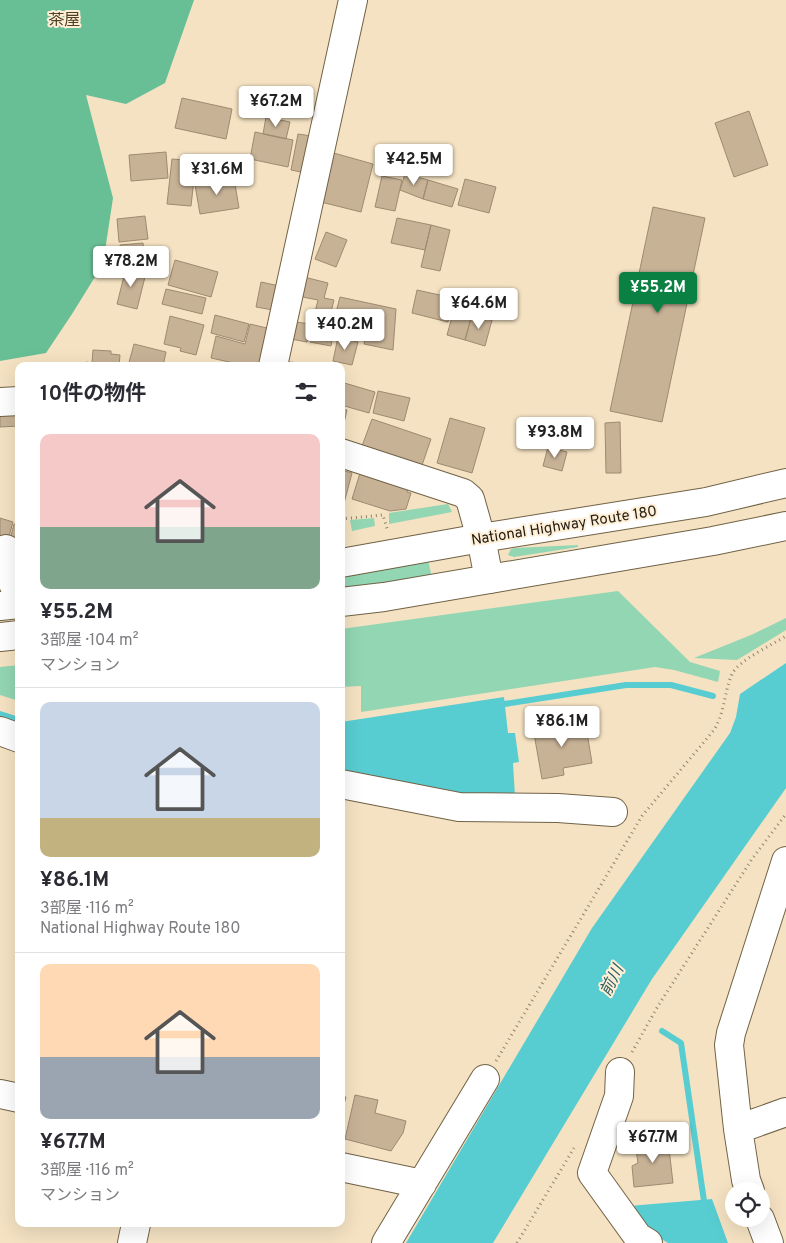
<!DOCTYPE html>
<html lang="ja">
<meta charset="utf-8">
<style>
:root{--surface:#fff;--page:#f2f2f3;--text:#2b2b33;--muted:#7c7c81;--line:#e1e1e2;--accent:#0b8043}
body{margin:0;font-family:Overpass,"Noto Sans JP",sans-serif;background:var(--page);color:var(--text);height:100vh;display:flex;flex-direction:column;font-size:19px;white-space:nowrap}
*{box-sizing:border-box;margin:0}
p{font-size:16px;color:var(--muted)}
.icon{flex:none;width:28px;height:28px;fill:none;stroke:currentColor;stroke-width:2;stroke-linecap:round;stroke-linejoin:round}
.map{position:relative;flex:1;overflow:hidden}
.drawer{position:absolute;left:15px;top:362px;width:330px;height:865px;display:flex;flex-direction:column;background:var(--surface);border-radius:10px;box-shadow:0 5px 20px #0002}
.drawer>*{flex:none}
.controls{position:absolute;left:725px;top:1182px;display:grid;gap:10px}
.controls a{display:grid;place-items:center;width:45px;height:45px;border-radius:50%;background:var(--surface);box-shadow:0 5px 20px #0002;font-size:25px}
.price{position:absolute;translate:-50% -42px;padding:0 11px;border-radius:5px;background:#fff;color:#222;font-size:16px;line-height:32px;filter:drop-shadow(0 1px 2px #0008)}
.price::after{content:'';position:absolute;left:50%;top:30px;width:15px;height:11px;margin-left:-8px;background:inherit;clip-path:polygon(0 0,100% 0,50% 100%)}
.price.on{background:var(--accent);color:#fff}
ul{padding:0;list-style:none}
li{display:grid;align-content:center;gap:10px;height:265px;padding:0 25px}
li+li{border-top:1px solid var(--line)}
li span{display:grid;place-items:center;height:155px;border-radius:10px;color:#555}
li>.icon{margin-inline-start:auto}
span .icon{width:90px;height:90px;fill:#fffc;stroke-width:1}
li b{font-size:21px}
h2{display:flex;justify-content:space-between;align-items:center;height:60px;padding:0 25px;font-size:21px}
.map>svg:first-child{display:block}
</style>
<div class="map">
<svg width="786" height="1243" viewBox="0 0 786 1243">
<rect width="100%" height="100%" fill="#f4e2c2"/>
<path fill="#93d6b3" d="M448 504 452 512 389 524V513Z
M374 518 375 526 352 531 350 520Z
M578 545V547L514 557 508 555 511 549 515 548Z
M428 560 432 578 341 590V577Z
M618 591 690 662 720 671 718 682 674 670 655 667 361 712V686L341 687V629Z
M786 618V630L737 660 694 658 751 635Z
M19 665V701L0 695V667Z"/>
<path fill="#68bf95" d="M0 0H194L165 83 126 104 86 95 113 198 103 264 72 314 46 353 0 361Z"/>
<path fill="#58cdd1" d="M786 663V788L652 979 493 1243H406L592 928 730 733 736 717 740 694Z
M504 697 508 733H515L519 762 513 763 515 797H460L341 773V722Z
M712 1199 728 1243H668L653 1234 629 1206Z"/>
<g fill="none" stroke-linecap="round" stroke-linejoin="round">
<path stroke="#58cdd1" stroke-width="6" d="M498 705 626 685H671L713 696
M0 714 19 720
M662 1031 681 1043 705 1208"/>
</g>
<path fill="#c7b296" stroke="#9e8a6f" d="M182 98 232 109 226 139 175 128Z
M749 111 768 165 734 177 715 123Z
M266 117 290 122 286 139 263 134Z
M255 132 293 140 288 167 250 159Z
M298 134 318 137 311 174 291 170Z
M166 152 168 178 131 181 129 155Z
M330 152 373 164 361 212 317 201Z
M172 159 196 161 191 206 167 204Z
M405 174 428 180 423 199 400 190Z
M382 176 402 180 395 211 375 207Z
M234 178 239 208 200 214 195 185Z
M465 179 496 187 489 213 458 205Z
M428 180 458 189 452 207 423 199Z
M653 207 705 218 662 422 610 411Z
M145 216 148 239 119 242 117 219Z
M397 218 431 225 425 250 391 243Z
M431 225 450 230 440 271 421 267Z
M326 232 347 240 336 267 315 259Z
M143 243 145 262 122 264 120 245Z
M175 260 218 272 211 297 168 285Z
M126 268 146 273 137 309 117 304Z
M296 275 328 283 324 298 334 300 329 320 314 316 318 300 292 295Z
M261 282 284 287 279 311 256 307Z
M166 289 206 298 202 314 162 304Z
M417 290 453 298 448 322 412 313Z
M340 297 396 309 393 350 364 344 368 327 334 320Z
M457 299 475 304 465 340 447 335Z
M215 315 249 324 244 342 211 333Z
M472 315 492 320 485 346 465 340Z
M170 316 204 325 196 355 180 351 181 348 164 344Z
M288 321 311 324 307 342 285 338Z
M314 322 334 326 331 346 310 342Z
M250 324 271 329V366H242L243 365 211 358 216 336 245 344Z
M338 337 358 342 352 365 333 361Z
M134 344 166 352 163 366H128Z
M93 350 111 351V354L120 355 119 366H86V362L92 363Z
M288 362 332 365V366H287Z
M341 382 375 392 369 413 341 405Z
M378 391 410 398 404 421 373 413Z
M341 409 347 410 341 436Z
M19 410V426L0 427V412Z
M450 418 485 428 472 473 437 463Z
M372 419 431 439 419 474 359 454Z
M620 422 621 473H606L605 423Z
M548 447 567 452 562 471 543 466Z
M341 470 352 473 343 507H341Z
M361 470 409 485 407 492 411 493 406 509 390 511 352 499Z
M0 518 13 522 8 540 0 545Z
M14 524 19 525 18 542 10 540Z
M585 720 592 763 563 768 564 775 542 779 533 728Z
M355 1095 378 1100 375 1113 406 1121 403 1133 391 1151 345 1139Z
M341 1096 346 1097 341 1115Z
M668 1140 673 1183 634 1187 632 1166 638 1163 635 1143Z"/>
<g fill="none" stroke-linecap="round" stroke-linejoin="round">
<defs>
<path id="minor" d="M273 366 353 0
M0 402 19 401
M341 453 463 493 470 499 481 538 489 579
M6 549 11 579 19 597
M0 731 19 738
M341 784 459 807 558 808 613 812
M620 1072 619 1096 592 1173 638 1237 648 1243
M0 1094 19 1098
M738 1129 786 1112
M341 1167 422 1184
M750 1191 746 1180 738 1129 729 1045 731 1033 786 861
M760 1219 769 1243
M132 1243 136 1224
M386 1243 485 1079"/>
<path id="highway" d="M341 563 481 538 706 502 786 483
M341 602 384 597 713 541 786 526
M0 606 19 604
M0 637 19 635"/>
</defs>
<use href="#minor" stroke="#716246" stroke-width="30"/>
<use href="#highway" stroke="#716246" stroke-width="30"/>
<path stroke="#91846e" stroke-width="3" stroke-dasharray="1 4" stroke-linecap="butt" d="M341 519 383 515 388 532
M632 1052 658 1006 752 859 786 814
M496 1061 642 816 714 730C725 712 724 692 732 674 739 660 772 645 786 636
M517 1243 574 1148"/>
<use href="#minor" stroke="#fff" stroke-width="28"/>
<use href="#highway" stroke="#fff" stroke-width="28"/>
</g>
<g text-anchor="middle" stroke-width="4" stroke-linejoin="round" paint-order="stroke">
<g font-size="15" fill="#231c11" stroke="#feefd6">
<text transform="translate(564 525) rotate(-9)" y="5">National Highway Route 180</text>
</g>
<g font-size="16" fill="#4e4025" stroke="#feefd6">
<text x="64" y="25">茶屋</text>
</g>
<g font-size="16" font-style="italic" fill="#2b5d5f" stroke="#feefd6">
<text transform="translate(611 980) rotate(-63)" y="6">前川</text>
</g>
</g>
</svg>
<div class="controls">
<a><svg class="icon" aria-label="locate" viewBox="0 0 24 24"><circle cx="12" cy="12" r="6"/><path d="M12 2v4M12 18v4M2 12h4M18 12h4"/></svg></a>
</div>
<b class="price" style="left:276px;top:128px">¥67.2M</b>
<b class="price" style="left:414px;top:186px">¥42.5M</b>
<b class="price" style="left:217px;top:196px">¥31.6M</b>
<b class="price" style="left:131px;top:288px">¥78.2M</b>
<b class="price on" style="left:658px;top:314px">¥55.2M</b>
<b class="price" style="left:479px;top:330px">¥64.6M</b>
<b class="price" style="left:345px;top:351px">¥40.2M</b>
<b class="price" style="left:555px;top:459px">¥93.8M</b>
<b class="price" style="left:562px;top:748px">¥86.1M</b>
<b class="price" style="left:653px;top:1164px">¥67.7M</b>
<section class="drawer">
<h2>10件の物件<svg class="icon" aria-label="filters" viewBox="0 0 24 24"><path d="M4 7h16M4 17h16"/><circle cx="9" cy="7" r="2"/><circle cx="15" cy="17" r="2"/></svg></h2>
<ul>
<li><span style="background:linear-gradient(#f6c9c9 60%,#7fa58c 0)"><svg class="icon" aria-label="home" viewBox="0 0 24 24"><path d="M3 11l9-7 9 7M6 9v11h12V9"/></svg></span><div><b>¥55.2M</b><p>3部屋 · 104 m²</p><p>マンション</p></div></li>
<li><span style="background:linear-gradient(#c9d6e8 75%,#c2b280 0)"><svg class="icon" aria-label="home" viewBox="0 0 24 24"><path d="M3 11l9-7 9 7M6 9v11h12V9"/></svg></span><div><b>¥86.1M</b><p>3部屋 · 116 m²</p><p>National Highway Route 180</p></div></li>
<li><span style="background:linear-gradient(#ffd9b3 60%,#9aa5b1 0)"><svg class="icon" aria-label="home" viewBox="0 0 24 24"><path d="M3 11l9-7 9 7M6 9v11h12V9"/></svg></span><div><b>¥67.7M</b><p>3部屋 · 116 m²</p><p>マンション</p></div></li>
</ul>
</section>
</div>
